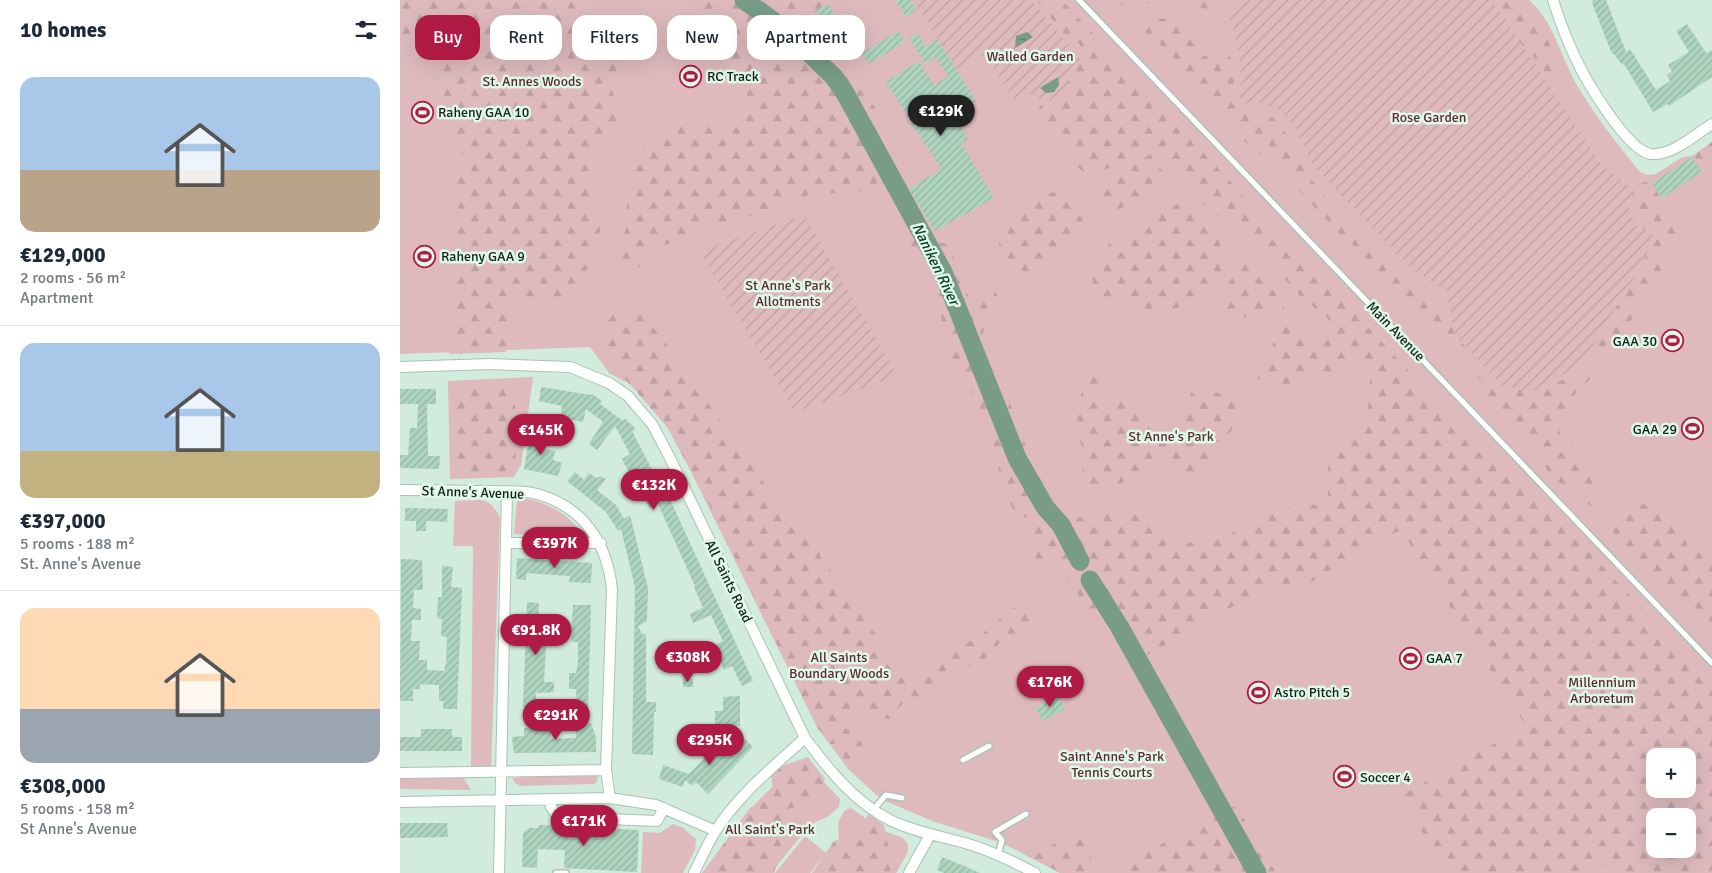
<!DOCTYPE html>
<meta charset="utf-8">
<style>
:root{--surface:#fff;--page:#f2f2f3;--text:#1f2937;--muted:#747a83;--line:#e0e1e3;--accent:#af1b44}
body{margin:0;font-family:Signika,sans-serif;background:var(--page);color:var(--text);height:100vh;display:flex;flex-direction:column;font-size:19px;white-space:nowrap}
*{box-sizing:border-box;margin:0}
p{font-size:16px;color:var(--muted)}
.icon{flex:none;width:28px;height:28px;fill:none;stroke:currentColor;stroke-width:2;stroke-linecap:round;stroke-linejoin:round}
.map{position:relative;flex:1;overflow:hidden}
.side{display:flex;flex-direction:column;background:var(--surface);width:400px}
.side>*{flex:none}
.guide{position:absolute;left:15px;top:15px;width:475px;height:45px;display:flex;gap:10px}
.tools{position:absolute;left:1246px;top:748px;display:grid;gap:10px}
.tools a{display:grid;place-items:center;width:50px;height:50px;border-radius:10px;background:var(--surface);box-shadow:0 5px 20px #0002;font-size:25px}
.price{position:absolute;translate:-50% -42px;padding:0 11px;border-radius:18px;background:var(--accent);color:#fff;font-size:16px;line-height:32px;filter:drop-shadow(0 1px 2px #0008)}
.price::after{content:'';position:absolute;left:50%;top:30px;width:15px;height:11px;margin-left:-8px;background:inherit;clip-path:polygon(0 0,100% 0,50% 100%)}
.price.current{background:#222;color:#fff}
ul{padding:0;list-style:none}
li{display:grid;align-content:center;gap:10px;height:265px;padding:0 20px}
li+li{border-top:1px solid var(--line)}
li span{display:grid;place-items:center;height:155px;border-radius:15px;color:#555}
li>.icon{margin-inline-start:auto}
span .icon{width:90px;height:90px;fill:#fffc;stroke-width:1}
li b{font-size:21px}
h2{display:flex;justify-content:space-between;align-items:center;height:60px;padding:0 20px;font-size:21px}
.pill{padding:0 18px;border-radius:15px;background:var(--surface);box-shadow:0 5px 20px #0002;font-size:18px;line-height:45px}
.pill.current{background:var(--accent);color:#fff}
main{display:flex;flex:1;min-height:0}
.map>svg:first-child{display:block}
</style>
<main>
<section class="side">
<h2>10 homes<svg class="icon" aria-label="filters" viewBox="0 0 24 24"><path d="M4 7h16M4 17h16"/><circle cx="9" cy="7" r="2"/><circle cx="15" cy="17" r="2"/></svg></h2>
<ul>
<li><span style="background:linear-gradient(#a9c7e8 60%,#b9a48a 0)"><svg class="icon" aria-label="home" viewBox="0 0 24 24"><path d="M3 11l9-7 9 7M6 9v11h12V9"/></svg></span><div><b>€129,000</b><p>2 rooms · 56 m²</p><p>Apartment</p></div></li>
<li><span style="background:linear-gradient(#a9c7e8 70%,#c2b280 0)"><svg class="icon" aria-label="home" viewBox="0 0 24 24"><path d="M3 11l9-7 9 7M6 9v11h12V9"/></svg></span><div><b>€397,000</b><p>5 rooms · 188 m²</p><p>St. Anne's Avenue</p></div></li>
<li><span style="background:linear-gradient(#ffd9b3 65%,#9aa5b1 0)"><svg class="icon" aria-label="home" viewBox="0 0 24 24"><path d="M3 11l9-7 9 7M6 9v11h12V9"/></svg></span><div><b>€308,000</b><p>5 rooms · 158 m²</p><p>St Anne's Avenue</p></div></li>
</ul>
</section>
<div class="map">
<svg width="1312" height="873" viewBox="0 0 1312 873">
<defs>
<pattern id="forest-firs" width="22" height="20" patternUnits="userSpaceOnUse" patternTransform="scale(1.25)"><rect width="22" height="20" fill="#debabd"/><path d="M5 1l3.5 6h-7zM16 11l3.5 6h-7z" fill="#bea0a2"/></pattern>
<pattern id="garden-furrows" width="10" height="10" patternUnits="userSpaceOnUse" patternTransform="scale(1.25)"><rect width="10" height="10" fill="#debabd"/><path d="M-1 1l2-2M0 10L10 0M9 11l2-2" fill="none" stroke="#bea0a2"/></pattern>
<pattern id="water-ripples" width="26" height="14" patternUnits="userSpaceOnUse" patternTransform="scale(1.25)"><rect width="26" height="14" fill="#789c88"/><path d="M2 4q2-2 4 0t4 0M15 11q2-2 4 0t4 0" fill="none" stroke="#617f6e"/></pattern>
<pattern id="building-hatch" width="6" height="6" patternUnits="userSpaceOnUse" patternTransform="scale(1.25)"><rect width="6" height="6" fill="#aed3be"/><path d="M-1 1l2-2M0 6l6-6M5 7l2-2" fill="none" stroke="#95b5a3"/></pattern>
</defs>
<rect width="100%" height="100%" fill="#d1ebdc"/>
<path fill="#debabd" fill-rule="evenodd" d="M0 0H1129C1154 21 1161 59 1178 87 1196 117 1218 145 1240 172L1247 175 1256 174 1281 158 1294 155 1312 142V873H660L602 843 532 821 481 799 449 770 417 727 268 425 239 389 209 373 190 347 0 354ZM1255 756H1288V789H1255ZM1255 816H1288V849H1255Z
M133 377 121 465 114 477 50 479 48 381Z
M123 498C148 502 169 515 184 535L114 534 117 499Z
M55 501C79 501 89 494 100 518L91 767H71L73 546H53Z
M399 762 415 773 440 799 439 807 429 816 410 825 371 873H307C334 823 357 800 399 762Z
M195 773 198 775 197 781 194 784 121 786 115 783 112 778Z
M58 774 64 779 71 790 0 789V776Z
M451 808 482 830 503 838 508 844V852L496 873H417L439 843 438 823 444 811Z
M273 824 283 828 296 839 295 850 283 873H241L243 832 260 833Z
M405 836 426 853 410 873H375Z"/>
<path fill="url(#forest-firs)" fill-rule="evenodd" d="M0 0H177L175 11 189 20 194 28 207 33 218 45 220 59 218 75 212 89 219 114 206 149 189 154 192 201 201 223 199 236 190 247C196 267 182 271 179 289L159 302H108L103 309 109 322 106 352 49 354 52 342 51 331 56 324 54 312 57 305 52 273 55 262 52 254 57 226 59 195 55 180 68 158 59 152 52 139 62 121 56 106 46 102 42 88 24 64 42 48 10 49 0 41Z
M286 0H432L415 11 480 116 479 128 490 168 485 179 460 191 445 194 413 192 402 199 390 201 373 212 363 211 326 226H311L274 243 257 246 245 256 240 267 224 271 214 259 215 251 226 229 228 191 245 140C255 134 282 121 293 121 299 121 306 125 312 127 335 132 348 113 347 92L339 86 331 67Z
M662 0 841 193 920 272 948 306 1025 388 1108 465 1312 684V873H1213L1205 864 1188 873H1048L1000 796 1126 726 1001 530 967 546 885 599 870 585 732 664 712 638 716 607 688 609 655 561 635 558 626 540 637 526 723 509 751 522 779 544 818 539 849 525 875 510 928 503V457L946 441C958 441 962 438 967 427L971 366 958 363 940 375 914 371 886 392 852 376 885 326 902 329 927 341 934 324 892 289 876 265 843 235 809 209 769 165 747 148 722 162 690 176C676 166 665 161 670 142 652 139 645 126 638 110L643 101C660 101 674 89 667 71L682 61 680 44 666 36 637 1ZM1255 756H1288V789H1255ZM1255 816H1288V849H1255Z
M718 0H763L754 4 738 2V10L732 15Z
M775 0H829L806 9Z
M1064 0H1118C1122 7 1130 10 1135 17 1148 33 1155 56 1155 76L1137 68 1133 54 1137 50 1121 47Z
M772 16 790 22 800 31 796 45 788 57 796 61 804 56 825 53 833 60 835 81 829 89C837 120 859 102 875 120 882 127 890 139 895 149 897 154 898 161 902 166 913 184 935 208 951 220L953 231 944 239 884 174 844 141 832 120 754 38 734 25 753 18 763 19Z
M1312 142V165L1305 169 1300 168 1294 155Z
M751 154 762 171 748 194 712 213 700 193 727 167Z
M1245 182 1252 183C1256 190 1260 197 1263 205 1269 216 1280 217 1278 232 1259 276 1240 315 1207 350L1198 349 1194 344 1209 321 1250 232 1235 225C1229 211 1226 187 1245 182Z
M639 192 662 193 683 220 674 246 631 275 599 259V245L607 217Z
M783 201C818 223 819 233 825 272L809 292 778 308 738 316 732 302 697 299 692 279 705 247 739 224Z
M515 233 551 246 558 274 571 301 580 287 594 288 598 297 583 332 587 355 607 395 626 447 639 469 648 498 635 514 626 518 613 509 599 482 598 456 574 396 557 372 544 341 537 286 518 253 498 250 499 242Z
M961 237 970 242 983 260 996 267 1023 295 1034 300 1051 317 1055 336 1145 388 1193 366 1197 372 1173 396 1169 413 1159 431 1195 471C1190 481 1193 488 1200 497L1198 505 1191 507 1172 487 1151 480 1137 448 1120 436 1098 414 1083 395 1082 382 957 252 951 242Z
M843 262 884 301V311L855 314 833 321 821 307 823 291Z
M226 309 236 310 244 316 265 342 371 493 382 518 409 542 417 547 423 562 458 601 466 626C491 640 483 664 503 679L519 675 531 666 533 659 548 646 575 640 619 603 630 605 638 611 639 619 633 628 622 635 602 641 582 661 569 666 535 692 504 702 496 711V718L476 720 460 708 440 718 437 726 450 730 449 737 461 742 465 752C461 760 454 768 444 764L443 747 439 744H430L417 727 310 506 267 427 216 368 204 339V326L214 313Z
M691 372 699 380 700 397 729 402 771 440H796L811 458 801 474 786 475 762 463 754 472 732 475 719 485 691 488 682 478 683 450 676 429 684 376Z
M112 382 116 413 106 424 116 441 115 470 101 477 70 475 51 451 58 430 54 388Z
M793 388 806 389 839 400 838 420 823 443 789 433 773 424 788 402Z
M1237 503C1262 507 1290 524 1287 553L1296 548 1312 559V637L1207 526V516L1221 507Z
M408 757 425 779 417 798 389 809 390 840 380 855 374 873H302L350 808 374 796 371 776 384 765Z
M836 805 876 873H707Z
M468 814 484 825 492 867 489 873H412L434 841 459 833Z
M676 831 700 873H660L632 857Z"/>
<path fill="url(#garden-furrows)" d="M513 0H631L682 61 668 70 669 84 659 98 643 101 631 94 616 103 585 54 558 71Z
M846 0H1089L1099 10 1201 164 1234 190 1229 207 1235 225 1250 232 1254 237 1242 265 1194 344 1177 364 1145 388 1129 391 1103 386 1055 336 1047 291 1019 274 1001 258 934 188 911 162 898 133 882 112 864 103H839C844 70 839 43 828 13Z
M404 215 498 376 395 412 299 251Z"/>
<path fill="url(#water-ripples)" d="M627 32 633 37 615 48 616 36Z
M658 77 659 85 654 92 646 93 640 88Z"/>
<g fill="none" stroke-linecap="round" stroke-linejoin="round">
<path stroke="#789c88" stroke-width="19" d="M344 0 384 29 434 77 445 93 543 272 617 458 645 507 661 525 680 561
M690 580 717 623
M719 626 857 873"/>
</g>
<path fill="url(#building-hatch)" d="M495 0H510L516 10 506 17Z
M1193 0H1206L1226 52 1230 49 1256 90 1270 81 1267 75 1272 72 1268 65 1289 52 1276 31 1287 24 1306 53 1312 50V77L1269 106 1268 104 1253 112 1224 64 1222 65 1214 54H1212L1192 3Z
M428 3 453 45 440 53 415 11Z
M498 31 505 42 469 64 462 53Z
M517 33 525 46 537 39 576 101 553 115 568 139 561 143 594 198 535 231 509 189 541 169 486 82 519 61 534 85 548 76 536 57 526 64 509 38Z
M1292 157 1302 172 1262 198 1252 183Z
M141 387 191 395 192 394 202 401 200 404 223 421 225 419 236 429 232 431 256 477 259 475 353 681 342 686 332 666 324 670 313 646 323 641 311 615 293 623 290 614 303 608 294 587 295 586 258 504 249 508 233 472 230 474 222 459 230 454 215 426 197 450 189 444 203 422 186 409 183 422 160 418 162 406 139 401Z
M0 389H36V404H27L28 456H40L39 469 0 468V455H8L10 428H17L18 404H0Z
M131 428 144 430 141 448 155 451 153 460 162 463 158 476 124 469Z
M175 472 184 480 189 473 196 478 201 476 206 479 197 490 216 505 224 519 230 515 248 588 247 621 238 626 243 635 246 634V702H256V712H254L253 755 232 754 235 587 221 529 218 531 206 512 167 481Z
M5 508 48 509 47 522 26 521V531H16V521H5Z
M117 558 192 563 191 583 169 582 170 576 138 574 127 573 126 580 116 579Z
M1 559 22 560 23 590H14L13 608 21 609V620H12L11 641H20L19 660H27V670L44 671 46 663 47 637 41 636 42 619 37 618 38 597H42V566L53 567 51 587 62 588 57 709H43V701H39V685L20 684V689H13V701H0Z
M127 602 139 603 138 620 153 621V630H147L144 682H154V692L136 693V708L123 707Z
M173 605H191L188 710H177L176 689H169V673H176L178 663V642H171Z
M283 678 293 679V687H283Z
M658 695 665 709 642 721 635 708Z
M340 696V726H315V711H323V697Z
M176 723H191L196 738V752L114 753 112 737 124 736V728L150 727V739L176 738Z
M21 729H52V737H62V751H0V737H21Z
M341 735 353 747 308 794 296 782 292 786 285 780 283 787 259 779 263 765 289 774 317 745 319 747 324 742 329 748Z
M0 823H47L48 837 0 838Z
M139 825 239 830 237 872 164 868 165 850 138 849 137 868 122 867 123 833 129 828H138Z
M542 857 562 865 580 873H544L537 870Z"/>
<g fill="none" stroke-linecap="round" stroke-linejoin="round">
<defs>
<path id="service" d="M679 0 1312 663
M563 760 589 746
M473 810 486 795 502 798
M598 855 602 840 595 832 626 814
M156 873H166"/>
<path id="minor" d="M1153 0C1159 19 1166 38 1175 57 1185 79 1227 151 1251 154 1272 156 1296 134 1312 124
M0 367 90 364 170 367 209 383 228 396 252 424 269 456 405 738C429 770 455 803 492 821 515 832 540 836 565 843 590 850 612 861 635 873
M0 490C31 490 61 491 92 491 106 492 123 490 137 494 184 507 207 543 212 589L206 770 210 798
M107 543H201
M0 773 206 770
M150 799 151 807 158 817 257 821 264 808
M0 802 210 798 256 805 316 831
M99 873 107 492
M294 873C301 859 307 845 315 832 338 795 373 767 405 738
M509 873 530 835"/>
</defs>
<use href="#service" stroke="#aac2b4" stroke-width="8"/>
<use href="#minor" stroke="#aac2b4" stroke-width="12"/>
<use href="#service" stroke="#fff" stroke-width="5"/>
<use href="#minor" stroke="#fff" stroke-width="10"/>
</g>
<defs>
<symbol id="stadium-ring" viewBox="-11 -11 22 22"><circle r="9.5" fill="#def8e9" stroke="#af1b44" stroke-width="1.5"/><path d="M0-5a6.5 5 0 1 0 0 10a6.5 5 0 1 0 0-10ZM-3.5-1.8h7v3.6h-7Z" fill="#af1b44"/></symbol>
</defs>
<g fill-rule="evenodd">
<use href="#stadium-ring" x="278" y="64" width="25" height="25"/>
<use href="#stadium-ring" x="10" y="100" width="25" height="25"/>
<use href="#stadium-ring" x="12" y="244" width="25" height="25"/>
<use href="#stadium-ring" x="1260" y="328" width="25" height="25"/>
<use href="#stadium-ring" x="1280" y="416" width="25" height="25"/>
<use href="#stadium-ring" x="998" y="646" width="25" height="25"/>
<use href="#stadium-ring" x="846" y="680" width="25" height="25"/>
<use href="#stadium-ring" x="932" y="764" width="25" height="25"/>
</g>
<g text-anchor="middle" stroke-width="5" stroke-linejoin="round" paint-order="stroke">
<g font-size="14" fill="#602a32" stroke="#def8e9">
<text x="630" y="61">Walled Garden</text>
<text x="132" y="86">St. Annes Woods</text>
<text x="1029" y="122">Rose Garden</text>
<text x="388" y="290">St Anne's Park<tspan x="388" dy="16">Allotments</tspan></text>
<text x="771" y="441">St Anne's Park</text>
<text x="439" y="662">All Saints<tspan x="439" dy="16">Boundary Woods</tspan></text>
<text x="1202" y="687">Millennium<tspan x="1202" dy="16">Arboretum</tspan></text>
<text x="712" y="761">Saint Anne's Park<tspan x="712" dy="16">Tennis Courts</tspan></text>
<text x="370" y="834">All Saint's Park</text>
</g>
<g font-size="14" fill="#17201b" stroke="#def8e9" text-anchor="start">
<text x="307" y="81">RC Track</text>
<text x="38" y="117">Raheny GAA 10</text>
<text x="41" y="261">Raheny GAA 9</text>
<text x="1257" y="346" text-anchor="end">GAA 30</text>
<text x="1277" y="434" text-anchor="end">GAA 29</text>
<text x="1026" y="663">GAA 7</text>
<text x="874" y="697">Astro Pitch 5</text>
<text x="960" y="782">Soccer 4</text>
</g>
<g font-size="14" fill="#17201b" stroke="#def8e9">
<text transform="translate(996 331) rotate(46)" y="5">Main Avenue</text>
<text transform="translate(73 492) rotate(2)" y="5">St Anne's Avenue</text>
<text transform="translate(329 581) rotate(64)" y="5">All Saints Road</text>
</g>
<g font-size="15" font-style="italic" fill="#0d3e29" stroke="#def8e9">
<text transform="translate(536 264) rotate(64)" y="5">Naniken River</text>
</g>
</g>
</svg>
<div class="tools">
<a>+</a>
<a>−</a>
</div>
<b class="price current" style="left:541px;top:137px">€129K</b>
<b class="price" style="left:141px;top:456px">€145K</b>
<b class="price" style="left:254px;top:511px">€132K</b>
<b class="price" style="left:155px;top:569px">€397K</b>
<b class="price" style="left:136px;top:656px">€91.8K</b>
<b class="price" style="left:288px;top:683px">€308K</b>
<b class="price" style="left:650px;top:708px">€176K</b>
<b class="price" style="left:156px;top:741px">€291K</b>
<b class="price" style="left:310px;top:766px">€295K</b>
<b class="price" style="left:184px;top:847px">€171K</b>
<div class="guide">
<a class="pill current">Buy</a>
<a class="pill">Rent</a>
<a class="pill">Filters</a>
<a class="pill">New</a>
<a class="pill">Apartment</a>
</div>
</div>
</main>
